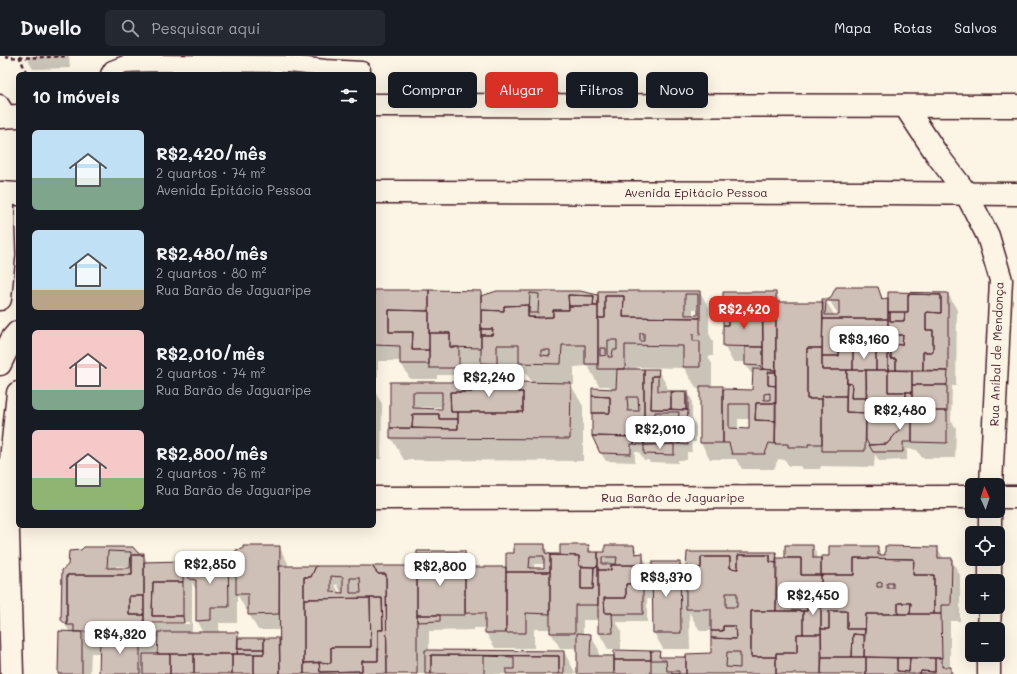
<!DOCTYPE html>
<html lang="pt">
<meta charset="utf-8">
<style>
:root{--surface:#171b24;--page:#242831;--text:#f1f3f6;--muted:#9ea1a6;--line:#363941;--accent:#d93025}
body{margin:0;font-family:Mali,sans-serif;background:var(--page);color:var(--text);height:100vh;display:flex;flex-direction:column;font-size:15px;white-space:nowrap}
*{box-sizing:border-box;margin:0}
p{font-size:13px;color:var(--muted)}
.icon{flex:none;width:22px;height:22px;fill:none;stroke:currentColor;stroke-width:2;stroke-linecap:round;stroke-linejoin:round}
.map{position:relative;flex:1;overflow:hidden}
.details{position:absolute;left:16px;top:16px;width:360px;height:456px;display:flex;flex-direction:column;background:var(--surface);border-radius:6px;box-shadow:0 4px 16px #0002}
.details>*{flex:none}
.guide{position:absolute;left:388px;top:16px;width:380px;height:36px;display:flex;gap:8px}
.needle{width:26px;rotate:357deg}
.buttons{position:absolute;left:965px;top:422px;display:grid;gap:8px}
.buttons a{display:grid;place-items:center;width:40px;height:40px;border-radius:6px;background:var(--surface);box-shadow:0 4px 16px #0002;font-size:20px}
.price{position:absolute;translate:-50% -34px;padding:0 9px;border-radius:8px;background:#fff;color:#222;font-size:13px;line-height:26px;filter:drop-shadow(0 1px 2px #0008)}
.price::after{content:'';position:absolute;left:50%;top:24px;width:12px;height:9px;margin-left:-6px;background:inherit;clip-path:polygon(0 0,100% 0,50% 100%)}
.price.on{background:var(--accent);color:#fff}
ul{padding:0;list-style:none}
li{display:flex;align-items:center;gap:12px;height:100px;padding:0 16px}
li span{display:grid;place-items:center;flex:none;width:112px;height:80px;border-radius:6px;color:#555}
li>.icon{margin-inline-start:auto}
span .icon{width:48px;height:48px;fill:#fffc;stroke-width:1}
li b{font-size:17px}
h2{display:flex;justify-content:space-between;align-items:center;height:48px;padding:0 16px;font-size:17px}
.chip{padding:0 14px;border-radius:6px;background:var(--surface);box-shadow:0 4px 16px #0002;font-size:14px;line-height:36px}
.chip.on{background:var(--accent);color:#fff}
header{display:flex;align-items:center;gap:24px;box-sizing:border-box;height:56px;padding:0 20px;background:var(--surface);border-bottom:1px solid var(--line)}
header strong{font-size:19px}
nav{display:flex;gap:22px;margin-inline-start:auto;font-size:14px}
.search{width:280px;height:36px;background:var(--page);display:flex;align-items:center;gap:10px;box-sizing:border-box;padding:0 14px;border-radius:6px;color:var(--muted);font-size:15px}
.map>svg:first-child{display:block}
</style>
<header>
<strong>Dwello</strong>
<div class="search"><svg class="icon" aria-label="search" viewBox="0 0 24 24"><circle cx="10" cy="10" r="6"/><path d="M15 15l6 6"/></svg>Pesquisar aqui</div>
<nav><a>Mapa</a><a>Rotas</a><a>Salvos</a></nav>
</header>
<div class="map">
<svg width="1017" height="618" viewBox="0 0 1017 618">
<rect width="100%" height="100%" fill="#fcf5e5"/>
<filter id="ink" filterUnits="userSpaceOnUse"><feTurbulence type="fractalNoise" baseFrequency=".025" numOctaves="2"/><feDisplacementMap in="SourceGraphic" scale="8" xChannelSelector="R" yChannelSelector="G"/><feConvolveMatrix kernelMatrix="1 2 1 2 8 2 1 2 1" color-interpolation-filters="sRGB"/></filter>
<g filter="url(#ink)">
<path fill="#0003" fill-rule="evenodd" d="M26 0H69L70 12 33 13Z
M877 232 884 244 948 238 957 254 956 330H952L951 364 956 372 955 402H922L917 394 907 393V404L879 405 875 398 874 411 821 410 820 413H802L800 410H789L785 404 778 403 774 413H742L736 403H710L701 387V333H697L684 312 637 311V314H658L667 330V336H688L692 344V362L696 370V386H691L692 396H687V404H678V407L650 406 648 404H644L639 396H635V406L606 405 601 397 612 333 609 330H599L588 310 574 311V329H571L583 350V405L404 404 391 382V327H494L482 307H463V319H437V323H410L401 307V305H378V321L374 322V235L481 236 484 241 498 236H580L599 241 700 236 709 252V278L713 285V300H708L712 308V331H723L725 334 753 335 754 317H751L746 309V306H733L724 290V237H776L781 247H823L825 244 835 260H839L830 245ZM693 253H699V260H693ZM522 310 532 327H509V311ZM421 351H443V354L421 353ZM738 363H750V374L738 373ZM663 371H676V375H663Z
M374 334 382 348 381 403H374Z
M544 489 549 498 561 500 588 490 593 497H606L634 490 638 498H642L646 506 647 517 653 528 680 507 687 521 776 497 779 503H787L812 490 817 498V503H822L877 491 882 500 937 492 944 503H951L960 519V565H950V612L954 618H578V592H560L551 577V573H534V592H495L486 577V572H474V574L429 575V595L564 596 576 618H101V597H91L90 618H59L70 576 62 564 70 496 133 492 138 498H143L148 507 182 506 190 519 228 499 237 515 279 491 288 507V511H416L465 496 469 504V512H505L515 497ZM534 508H545V513H534ZM116 510 133 511 132 513H116ZM192 527 197 535V564L204 577H192ZM337 528 342 538H340L335 529ZM237 538 246 554H249V558L258 574H280V583H241L237 577H219V567H237ZM647 543H653L654 577 663 593H690L689 556 700 575H712V598L687 602H662L659 596 615 601H599V594L590 579H583V564H599V577L608 593H621V574L616 566H647ZM152 566H189V568H152ZM122 574V576L79 577V575ZM156 583H159L158 599H156Z"/>
<path fill="#cfc0b7" stroke="#4a1f2b" fill-rule="evenodd" d="M836 231H878L882 243 888 242V263H823L822 243H830ZM826 245H839V259H825Z
M374 234H429V255L389 254V276H413L412 294H429V308H400V290L374 289Z
M429 234 481 235V292L450 291V277H429Z
M497 235H580L598 239V250H593L594 240 568 239 569 254H553V261H528V249L504 250V255L481 254V240ZM530 237 539 238 538 257H529Z
M598 235H700V262L623 261 624 240H605V262H598ZM685 238H698V259H685Z
M723 236H776V265H763L762 255H739V262L728 261V269H723Z
M888 236 948 237V315L923 314V296H933V274H926V256L941 257V239L908 238V256H888Z
M908 238 941 239V257L926 256V274H933V296H923V314H896V303H891V288L902 289 903 279H888V256H890V265H904L905 256H908Z
M568 239 594 240 593 250H569Z
M605 240H624L623 261 700 262V279L693 278V285H700V311H683V290L625 289V313H598V262H605ZM640 277H644V285H640ZM608 284H617V294H613L612 301H608ZM600 292H606V299L600 300Z
M776 246H823L822 292H807V343H822V388H808V391H788V388H775Z
M528 249V261L541 262 553 261V254H569V250H598V308H585V289H562L561 308 519 307V289H497V308L481 307V279H492L493 273H481V254L504 255V250ZM541 294H550V300L541 299Z
M389 254 429 255V294H412L413 276H389Z
M739 255H762L763 291 723 290V269H728V261L739 262Z
M890 256H905L904 265H890Z
M823 263H888V314H876V293H853V289L839 290V300H822Z
M763 265H776V314L763 313Z
M481 273H493L492 279H481Z
M429 277H450V291H459V312H429Z
M888 279H903L902 289 891 288V303H896V314H888Z
M853 289V314H822V300H839V290Z
M745 291H763V313L761 314V310L745 309Z
M807 292H822V314H847L846 340H822V343H807Z
M853 293H876V314H853Z
M617 313H644V389L634 388V381L592 380V357H610V341L592 340V332L616 333ZM627 341H638L639 355H628Z
M644 313H659L658 320H652L651 353 688 354 687 370H679V388L644 389ZM655 356H679L678 366H675V374H655Z
M753 313 776 314V316H768V329L776 330V347H756L755 364 776 365 775 388 769 387 765 398H732L729 387H723V333L752 334ZM770 337V344H764V338ZM729 348H749V373L729 372Z
M847 314H866L867 342H851L852 328 847 327Z
M866 314H888V336H906V354H900V373L887 388 869 389 866 384Z
M888 314 912 315V336H888Z
M912 315H948L947 329H912Z
M768 316H776V330L768 329Z
M652 320H658V335H688V354H686V336H671V353H651Z
M390 326H472V336H450L451 356H458V363H439V358H413L412 372H390ZM413 336H442V353L413 352Z
M472 326H518V336H523V356H451L450 336H472Z
M518 326 571 327 570 383 390 382V372L458 373V356H523V336H518Z
M847 327 852 328 851 342H867L866 357 846 356Z
M912 329H947V355H912Z
M700 330H723V387H700Z
M671 336H686V354L671 353Z
M906 336H912V386H903V396H873L869 389 887 388 900 373V354H906Z
M592 340 610 341V357H592Z
M822 340H846V356L866 357 865 395H822Z
M756 347H776V365L755 364Z
M912 355H947V387L912 386Z
M413 358H439V363H458V373L412 372Z
M679 370H687L688 389 679 388Z
M592 380 634 381V388H631V398L600 397Z
M674 388V399L644 398V389Z
M514 488H545V497L550 498V516H506V497H514ZM530 500H544V512H529Z
M560 489H589V496H598V510L594 511 579 510V500L550 499V498H560Z
M605 489H634L635 498 643 497V509H611V514H598V496H605ZM602 501H617L616 508H602Z
M785 489H813V502H821V519H801V502H785Z
M243 490H280L279 558 248 559V538H236V494L243 493Z
M829 490H878V499H885V490L938 491V502H952L951 549H941V558H934V519H913L914 503 854 502V519H821V500H829Z
M84 491H133L138 497H144V499H132V519H67V569L61 564 62 514 68 509 69 495 81 494ZM108 495 131 496 130 512H107Z
M417 495H465V518H454V499H417Z
M687 496H776L777 507 770 506V499H738V513L730 512V501H701V512L686 513Z
M217 498H228L229 551H210V564L196 565V524L189 523V504H216Z
M132 499H144V540H129V559H144V575L74 576V569H67V519H132Z
M417 499H454V518H465V559H417Z
M550 499 579 500V510L581 511V533H593L594 511 598 510V549H575V577H550Z
M738 499H770V506L777 507 776 555H751V601H776V618H686V598L711 597V582L736 583 735 570H723V575H711V553H686V513L701 512V501H730V512L738 513ZM726 537H737V551H726ZM727 596H740V612L726 611Z
M776 502H801V519H821V540L807 541V555H776Z
M854 502 914 503 913 519H934V558H910L911 547H898V558H866L865 573H847V555H829V573H821V519H854ZM882 526V531H877V527ZM887 527H893V532H887Z
M183 505V526H153L152 560H183L184 567H144V506Z
M652 506H680L681 577H653Z
M611 509H643V527L626 528V542H604L605 557H612L613 577H598V514H611Z
M279 510H316L311 521H304V618H280Z
M316 510H372L378 518H386L387 618H304V607L319 606 320 616 362 615V605H378V574H383L382 542 304 543V521H311ZM331 520 343 521V537L331 536ZM350 522H360L361 537H350Z
M372 510H417V618H387L386 518H378Z
M465 511H506V577H485V557H465Z
M581 511H594L593 533H581Z
M506 516H550V558L526 557V577H506Z
M153 526H183V560H152Z
M643 527V558H612V557H605L604 542H626V528Z
M129 540H144V559H129Z
M821 540V578H803V555H807V541Z
M370 542H382L383 574H378V605H362V615L320 616 319 606 331 607V591H371Z
M370 542 371 591H331V607H304V543Z
M898 547H911L910 558H898Z
M751 555H803V578H797V597H776V601H751Z
M829 555H847V573H865L864 579 853 578 852 601H822L821 573H829Z
M866 558H941L942 602 864 601Z
M417 559H440V565L417 566Z
M723 570H735L736 583 711 582V575H723Z
M59 575 82 576V618H58Z
M158 576H238L237 598H157Z
M577 577 591 578 590 600H614V618H577Z
M797 578H821V618H776V597H797Z
M853 578 864 579V601H852Z
M100 579H140V618H99Z
M238 582H264V593H238Z
M264 582H279L280 618H254V598H264Z
M238 593H264V598H237Z
M425 594 564 595V618H559V600L431 599V618H425Z
M614 594 651 595V604H614Z
M651 595H660L659 601H686V618H614V604H651Z
M143 598H170V618H143Z
M170 598H194V618H170Z
M194 598H232V618H194Z
M232 598H254V618H232Z
M431 599 559 600V618H506V613H514V601L484 600V618H431Z
M822 601H866V618H821Z
M866 601 897 602V615L909 616 910 602H935V616L921 615 920 618H866Z
M897 602H910L909 616 897 615Z
M935 602H942V611H951V618H920L921 615 935 616Z
M651 604H666L667 615H679V618H651Z"/>
<g fill="none" stroke-linecap="round" stroke-linejoin="round">
<defs>
<path id="lane" d="M109 18 112 13 125 8 157 7 289 8 325 12 362 14
M0 47 9 61"/>
<path id="street" d="M905 50 938 100 966 137 988 180 1001 224 991 429
M998 441H1017
M374 442 972 441
M990 477V455
M990 525V503
M989 573 990 551
M989 618V599"/>
<path id="secondary" d="M0 243 4 198 3 171V137
M0 308 12 283 18 276
M12 618 7 442 18 337"/>
<path id="highway" d="M374 49 1017 50
M0 61 18 60
M374 136 881 137 1017 138
M0 137 18 138"/>
</defs>
<use href="#lane" stroke="#4a1f2b" stroke-width="19"/>
<use href="#street" stroke="#4a1f2b" stroke-width="25"/>
<use href="#secondary" stroke="#4a1f2b" stroke-width="25"/>
<use href="#highway" stroke="#4a1f2b" stroke-width="25"/>
<path stroke="#4a1f2b" stroke-width="2.5" stroke-dasharray="4 3" stroke-linecap="butt" d="M5 0 10 1 20 2 68 0
M20 0V2L27 18"/>
<use href="#lane" stroke="#fcf5e5" stroke-width="16"/>
<use href="#street" stroke="#fcf5e5" stroke-width="22"/>
<use href="#secondary" stroke="#fcf5e5" stroke-width="22"/>
<use href="#highway" stroke="#fcf5e5" stroke-width="22"/>
</g>
</g>
<g text-anchor="middle" stroke-width="4" stroke-linejoin="round" paint-order="stroke">
<g font-size="12" fill="#4a1f2b" stroke="#fcf5e5">
<text x="696" y="141">Avenida Epitácio Pessoa</text>
<text transform="translate(997 298) rotate(-88)" y="4">Rua Aníbal de Mendonça</text>
<text x="673" y="446">Rua Barão de Jaguaripe</text>
</g>
</g>
</svg>
<div class="buttons">
<a><svg class="needle" viewBox="-14 -14 28 28"><path d="M0-13l5 13h-10z" fill="#e53935"/><path d="M0 13l5-13h-10z" fill="#9ea1a6"/></svg></a>
<a><svg class="icon" aria-label="locate" viewBox="0 0 24 24"><circle cx="12" cy="12" r="6"/><path d="M12 2v4M12 18v4M2 12h4M18 12h4"/></svg></a>
<a>+</a>
<a>−</a>
</div>
<b class="price on" style="left:744px;top:274px">R$2,420</b>
<b class="price" style="left:864px;top:304px">R$3,160</b>
<b class="price" style="left:489px;top:342px">R$2,240</b>
<b class="price" style="left:900px;top:375px">R$2,480</b>
<b class="price" style="left:660px;top:394px">R$2,010</b>
<b class="price" style="left:210px;top:529px">R$2,850</b>
<b class="price" style="left:440px;top:531px">R$2,800</b>
<b class="price" style="left:666px;top:542px">R$3,370</b>
<b class="price" style="left:813px;top:560px">R$2,450</b>
<b class="price" style="left:120px;top:599px">R$4,320</b>
<div class="guide">
<a class="chip">Comprar</a>
<a class="chip on">Alugar</a>
<a class="chip">Filtros</a>
<a class="chip">Novo</a>
</div>
<section class="details">
<h2>10 imóveis<svg class="icon" aria-label="filters" viewBox="0 0 24 24"><path d="M4 7h16M4 17h16"/><circle cx="9" cy="7" r="2"/><circle cx="15" cy="17" r="2"/></svg></h2>
<ul>
<li><span style="background:linear-gradient(#bfe0f5 60%,#7fa58c 0)"><svg class="icon" aria-label="home" viewBox="0 0 24 24"><path d="M3 11l9-7 9 7M6 9v11h12V9"/></svg></span><div><b>R$2,420/mês</b><p>2 quartos · 74 m²</p><p>Avenida Epitácio Pessoa</p></div></li>
<li><span style="background:linear-gradient(#bfe0f5 75%,#b9a48a 0)"><svg class="icon" aria-label="home" viewBox="0 0 24 24"><path d="M3 11l9-7 9 7M6 9v11h12V9"/></svg></span><div><b>R$2,480/mês</b><p>2 quartos · 80 m²</p><p>Rua Barão de Jaguaripe</p></div></li>
<li><span style="background:linear-gradient(#f6c9c9 75%,#7fa58c 0)"><svg class="icon" aria-label="home" viewBox="0 0 24 24"><path d="M3 11l9-7 9 7M6 9v11h12V9"/></svg></span><div><b>R$2,010/mês</b><p>2 quartos · 74 m²</p><p>Rua Barão de Jaguaripe</p></div></li>
<li><span style="background:linear-gradient(#f6c9c9 60%,#8fb573 0)"><svg class="icon" aria-label="home" viewBox="0 0 24 24"><path d="M3 11l9-7 9 7M6 9v11h12V9"/></svg></span><div><b>R$2,800/mês</b><p>2 quartos · 76 m²</p><p>Rua Barão de Jaguaripe</p></div></li>
</ul>
</section>
</div>
